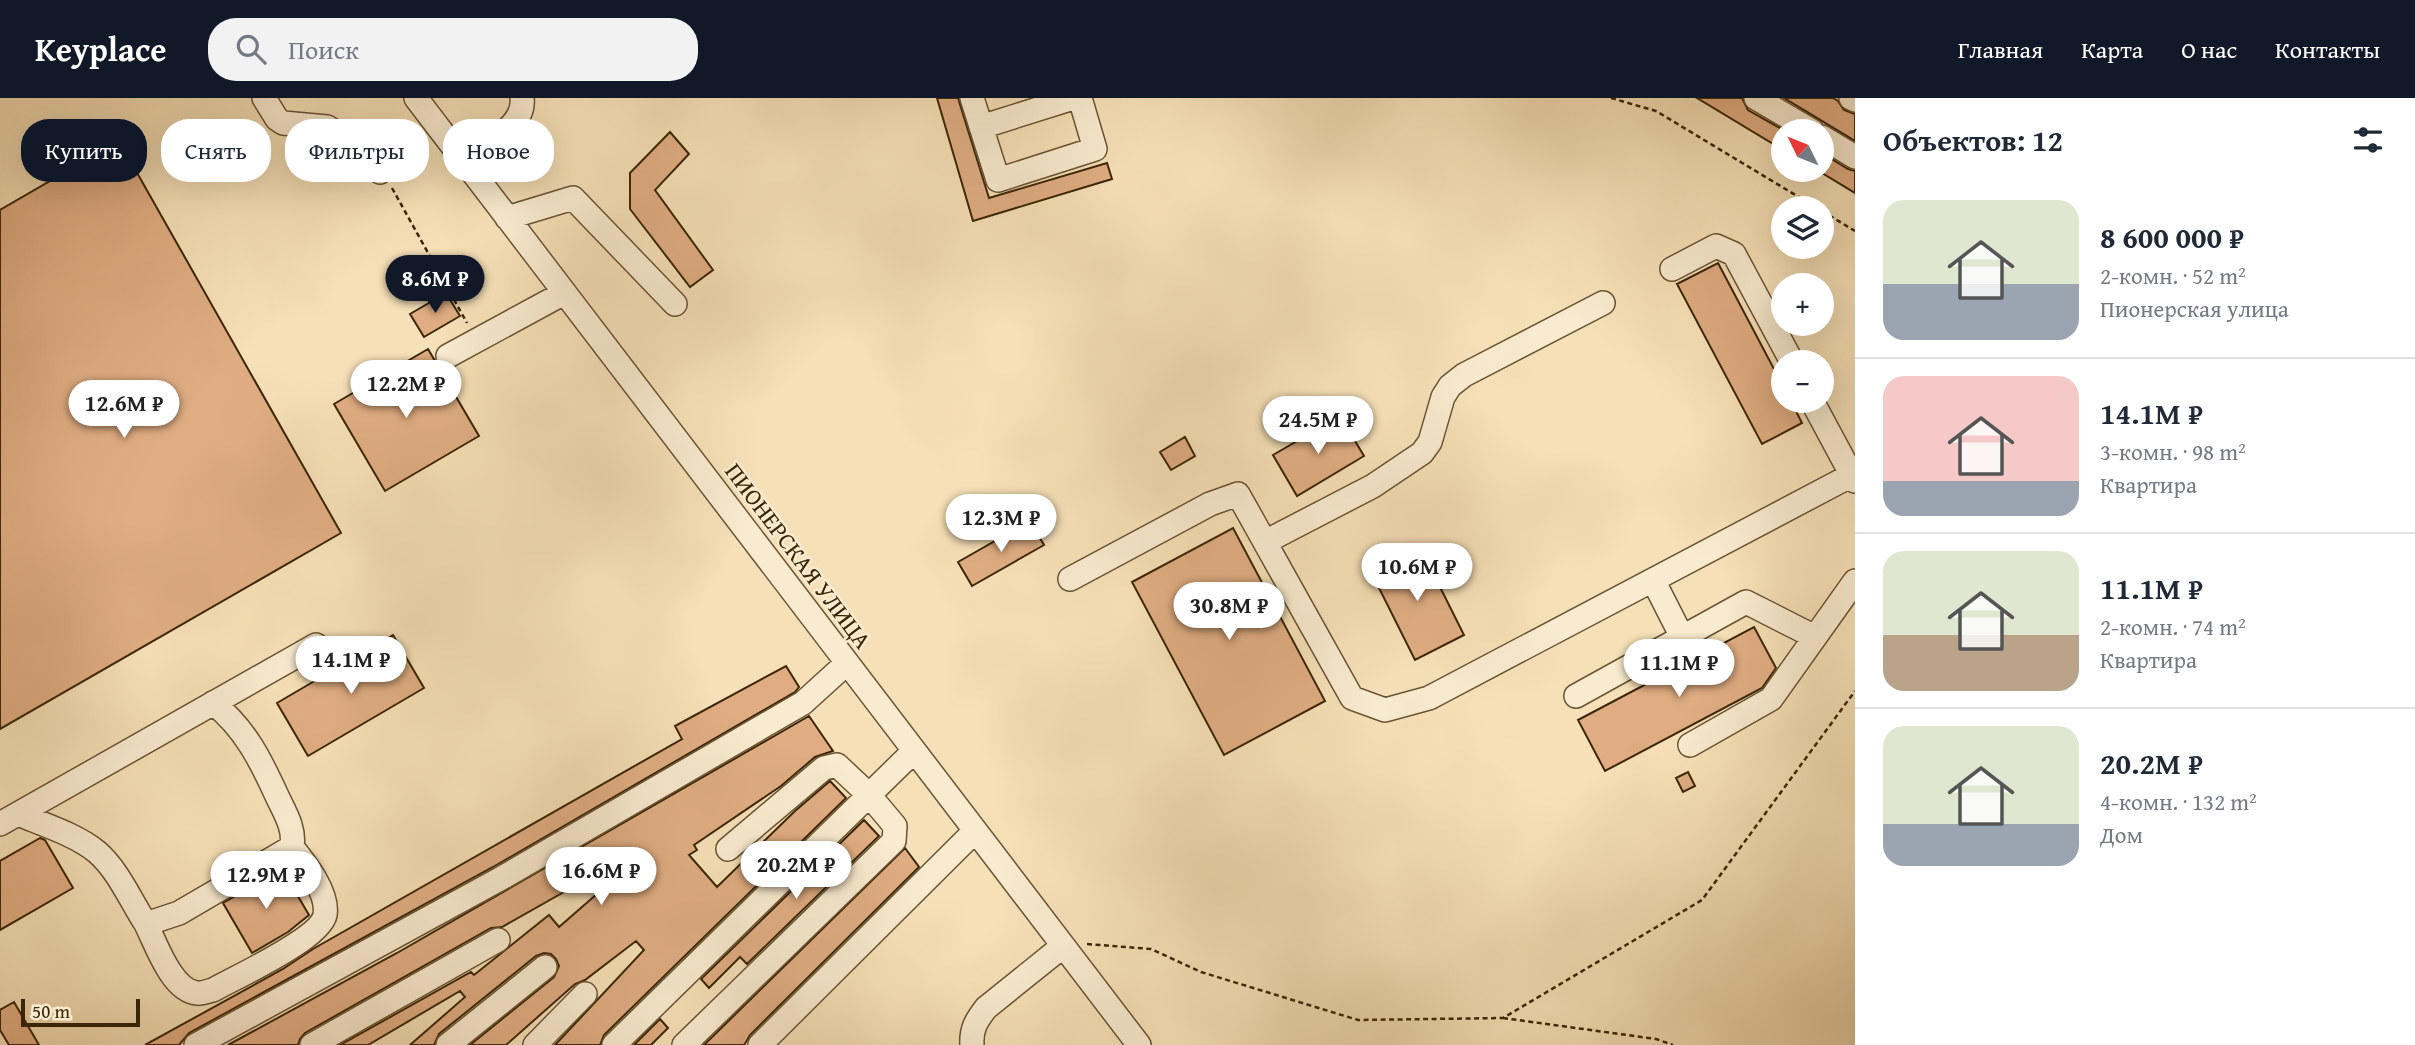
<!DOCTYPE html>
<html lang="ru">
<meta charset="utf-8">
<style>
:root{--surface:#fff;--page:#f2f2f3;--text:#1f2937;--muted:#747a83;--line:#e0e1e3;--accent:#111827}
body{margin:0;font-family:"Gentium Book Plus",serif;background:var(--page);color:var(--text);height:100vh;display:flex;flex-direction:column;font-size:26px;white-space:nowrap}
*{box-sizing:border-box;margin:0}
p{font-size:23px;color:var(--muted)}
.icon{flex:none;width:38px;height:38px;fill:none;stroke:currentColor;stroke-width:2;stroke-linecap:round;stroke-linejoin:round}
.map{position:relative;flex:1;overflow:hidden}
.details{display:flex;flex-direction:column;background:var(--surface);width:560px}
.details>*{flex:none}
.top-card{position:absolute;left:21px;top:21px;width:665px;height:63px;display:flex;gap:14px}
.needle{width:46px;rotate:313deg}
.tools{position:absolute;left:1771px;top:21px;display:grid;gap:14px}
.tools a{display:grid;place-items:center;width:63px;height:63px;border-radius:50%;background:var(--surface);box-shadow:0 7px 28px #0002;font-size:35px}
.scale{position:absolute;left:21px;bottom:18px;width:119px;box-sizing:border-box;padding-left:7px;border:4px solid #3b2607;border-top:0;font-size:19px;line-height:24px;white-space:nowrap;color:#3b2607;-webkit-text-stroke:5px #f9ebd0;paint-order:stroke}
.price{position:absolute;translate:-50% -60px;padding:0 16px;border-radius:24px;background:#fff;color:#222;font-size:23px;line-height:46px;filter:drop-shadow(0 2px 4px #0008)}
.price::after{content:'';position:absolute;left:50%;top:42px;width:21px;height:16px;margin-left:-10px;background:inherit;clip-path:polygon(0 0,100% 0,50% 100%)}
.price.selected{background:var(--accent);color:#fff}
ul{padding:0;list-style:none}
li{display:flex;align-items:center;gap:21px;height:175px;padding:0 28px}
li+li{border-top:2px solid var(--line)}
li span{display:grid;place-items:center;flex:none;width:196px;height:140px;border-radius:21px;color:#555}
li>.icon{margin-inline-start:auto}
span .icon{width:84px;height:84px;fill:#fffc;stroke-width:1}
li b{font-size:30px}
h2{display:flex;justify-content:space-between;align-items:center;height:84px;padding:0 28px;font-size:30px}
.tag{padding:0 24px;border-radius:28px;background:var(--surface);box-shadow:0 7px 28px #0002;font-size:24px;line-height:63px}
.tag.selected{background:var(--accent);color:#fff}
header{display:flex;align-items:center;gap:42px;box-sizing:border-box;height:98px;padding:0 35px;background:var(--accent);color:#fff}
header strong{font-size:33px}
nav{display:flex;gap:38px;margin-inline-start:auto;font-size:24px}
.search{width:490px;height:63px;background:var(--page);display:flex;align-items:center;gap:18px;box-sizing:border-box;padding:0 24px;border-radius:28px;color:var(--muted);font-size:26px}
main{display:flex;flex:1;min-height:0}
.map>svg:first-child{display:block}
</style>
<header>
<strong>Keyplace</strong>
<div class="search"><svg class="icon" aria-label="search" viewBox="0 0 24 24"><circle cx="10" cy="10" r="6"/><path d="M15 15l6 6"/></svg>Поиск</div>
<nav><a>Главная</a><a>Карта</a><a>О нас</a><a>Контакты</a></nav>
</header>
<main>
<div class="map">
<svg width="1855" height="947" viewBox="0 0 1855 947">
<rect width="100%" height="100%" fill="#f6e0b7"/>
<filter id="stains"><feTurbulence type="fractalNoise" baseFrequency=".00286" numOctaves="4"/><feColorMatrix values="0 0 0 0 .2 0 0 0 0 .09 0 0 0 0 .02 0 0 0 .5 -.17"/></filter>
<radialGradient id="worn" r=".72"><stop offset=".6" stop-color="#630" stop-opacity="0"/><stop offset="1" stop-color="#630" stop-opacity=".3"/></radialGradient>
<path fill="#e0ad82" stroke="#3b2607" stroke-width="2" d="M937 0H958L989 100 1107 65 1112 81 973 123Z
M1697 0H1742L1748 12 1785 33 1783 52Z
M1784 0H1833L1838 3 1844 12 1855 16V43Z
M670 34 689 56 655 92 713 172 690 189 630 111V75Z
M119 43 341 435 0 631V112Z
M1822 55 1848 71 1855 73V95L1822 75Z
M1718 165 1783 288V303H1791L1802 325 1762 346 1677 186Z
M446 195 460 218 424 239 410 216Z
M428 251 479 338 385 393 334 306Z
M1340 318 1364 358 1297 398 1273 357Z
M1185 339 1195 358 1171 372 1160 354Z
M1030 423 1044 447 972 488 958 464Z
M1233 430 1325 603 1224 657 1132 484Z
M1419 447 1464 537 1415 562 1370 472Z
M1754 529 1776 570 1762 590 1605 673 1578 622Z
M393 537 424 590 308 658 277 605Z
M786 568 799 589 795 594 493 769 189 935 179 947H145L283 871 313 851 682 641 675 628Z
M809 618 833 653 815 659 781 688 694 747 697 752 689 757 717 789 795 713 830 683 846 700 604 937 600 947H555L644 852 636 843 585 882 575 886 506 947H470L554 879 559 868 556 861 551 856 544 855 536 858 439 936 434 947H410L465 899 460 893 368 947H340L471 874 474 877 549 817 559 829 637 761 633 755 502 829 491 830 305 935 300 941 298 947H228L397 855Z
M1688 674 1695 688 1683 694 1676 680Z
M864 722 879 738 747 866 740 859 709 890 701 881Z
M40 740 45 742 73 790 0 832V763Z
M905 750 919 769 750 937 746 944 744 947H704Z
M282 771 309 817 288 834 252 855 223 805Z
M14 904 39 947H9L0 932V912Z
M660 921 668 930 651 947H634Z"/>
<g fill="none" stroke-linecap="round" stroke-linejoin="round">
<defs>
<path id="minor" d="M264 0 277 21 283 25 327 29 347 42 380 74
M416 0 1139 947
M972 0 998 82 1095 51 1080 0
M1756 0 1812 33
M1851 0 1855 2
M981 29 1073 0
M1822 39 1855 59
M462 61C483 48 526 29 522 0
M507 120 573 100 675 206
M1672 171 1716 148 1734 156 1792 264
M448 258 564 195
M1812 303 1855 383
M1265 444 1373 388 1422 355 1430 344 1443 299 1450 288 1464 277 1603 205
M1070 481 1210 406 1238 396 1352 600 1385 612 1429 600 1852 377
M1653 482 1682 539
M1576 598 1746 504 1815 539
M1690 647 1771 601 1855 483
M18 716C42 726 77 737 97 754 118 772 131 803 146 826L179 815 292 749
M0 726 316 547
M146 826C156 846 172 893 197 895 202 896 208 893 213 892 236 879 320 841 325 817 329 795 305 765 292 749 295 730 285 715 277 698 261 663 245 630 213 605
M196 947 500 781 803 605 847 565
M312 947 498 842
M448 947 545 869
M535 947 585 896
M614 947 914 653
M684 947 894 743 895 728 869 697 837 667 824 670 728 751
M760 947 975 733
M972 947C971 931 976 923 986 910L1063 848"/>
</defs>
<use href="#minor" stroke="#6a5433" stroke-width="26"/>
<path stroke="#3b2607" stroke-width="2.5" stroke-dasharray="5 3.5" stroke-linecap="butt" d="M1611 0 1656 13 1817 110
M392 90 467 225
M1822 113 1855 133
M1087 846 1151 851 1201 874 1358 922 1503 920 1702 802 1855 593
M1503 920 1656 941 1673 947"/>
<use href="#minor" stroke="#f9ebd0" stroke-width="23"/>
</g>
<g text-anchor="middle" stroke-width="5" stroke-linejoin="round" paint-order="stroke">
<g font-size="24" fill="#3b2607" stroke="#f9ebd0">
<text transform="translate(798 458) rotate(53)" y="8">ПИОНЕРСКАЯ УЛИЦА</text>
</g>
</g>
<rect width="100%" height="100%" filter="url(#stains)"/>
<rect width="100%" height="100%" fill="url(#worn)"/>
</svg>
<div class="tools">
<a><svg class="needle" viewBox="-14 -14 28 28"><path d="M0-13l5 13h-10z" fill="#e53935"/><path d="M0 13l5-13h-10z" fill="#747a83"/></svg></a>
<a><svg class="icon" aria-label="layers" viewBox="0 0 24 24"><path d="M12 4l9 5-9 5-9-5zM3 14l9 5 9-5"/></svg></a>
<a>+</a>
<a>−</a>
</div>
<div class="scale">50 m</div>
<b class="price selected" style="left:435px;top:217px">8.6M ₽</b>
<b class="price" style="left:406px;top:322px">12.2M ₽</b>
<b class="price" style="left:124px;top:342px">12.6M ₽</b>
<b class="price" style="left:1318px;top:358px">24.5M ₽</b>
<b class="price" style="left:1001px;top:456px">12.3M ₽</b>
<b class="price" style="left:1417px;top:505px">10.6M ₽</b>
<b class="price" style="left:1229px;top:544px">30.8M ₽</b>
<b class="price" style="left:351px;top:598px">14.1M ₽</b>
<b class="price" style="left:1679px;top:601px">11.1M ₽</b>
<b class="price" style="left:796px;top:803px">20.2M ₽</b>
<b class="price" style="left:601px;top:809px">16.6M ₽</b>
<b class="price" style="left:266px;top:813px">12.9M ₽</b>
<div class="top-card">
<a class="tag selected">Купить</a>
<a class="tag">Снять</a>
<a class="tag">Фильтры</a>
<a class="tag">Новое</a>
</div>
</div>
<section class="details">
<h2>Объектов: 12<svg class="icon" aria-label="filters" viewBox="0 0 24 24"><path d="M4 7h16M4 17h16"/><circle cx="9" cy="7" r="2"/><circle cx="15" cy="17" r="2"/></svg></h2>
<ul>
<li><span style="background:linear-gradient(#dfe7d0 60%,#9aa5b1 0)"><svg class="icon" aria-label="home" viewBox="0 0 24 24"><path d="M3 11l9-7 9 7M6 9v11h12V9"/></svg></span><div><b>8 600 000 ₽</b><p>2-комн. · 52 m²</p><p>Пионерская улица</p></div></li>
<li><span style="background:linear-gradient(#f6c9c9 75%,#9aa5b1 0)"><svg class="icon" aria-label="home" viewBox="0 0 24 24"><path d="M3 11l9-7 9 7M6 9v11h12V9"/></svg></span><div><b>14.1M ₽</b><p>3-комн. · 98 m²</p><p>Квартира</p></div></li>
<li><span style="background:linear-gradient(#dfe7d0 60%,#b9a48a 0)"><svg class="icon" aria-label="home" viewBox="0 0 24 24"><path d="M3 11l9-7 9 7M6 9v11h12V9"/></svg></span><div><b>11.1M ₽</b><p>2-комн. · 74 m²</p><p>Квартира</p></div></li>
<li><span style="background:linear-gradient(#dfe7d0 70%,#9aa5b1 0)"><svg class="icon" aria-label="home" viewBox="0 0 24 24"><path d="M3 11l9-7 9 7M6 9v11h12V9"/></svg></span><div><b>20.2M ₽</b><p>4-комн. · 132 m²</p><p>Дом</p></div></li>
</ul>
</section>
</main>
